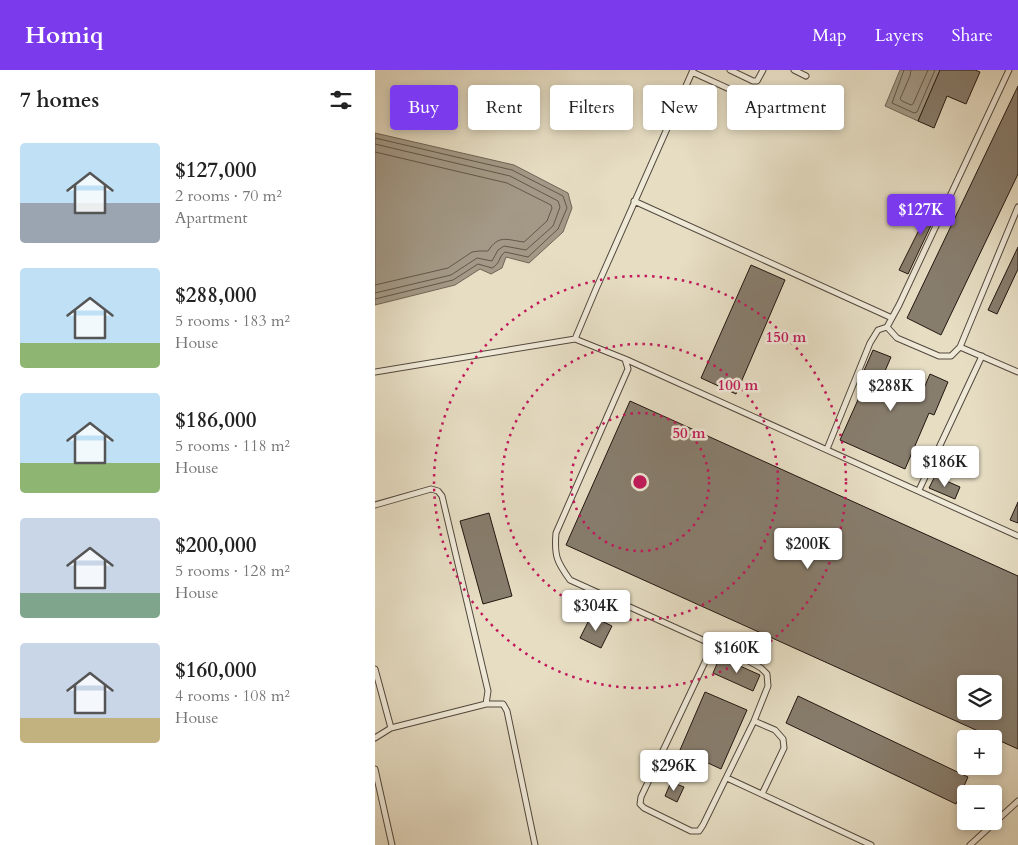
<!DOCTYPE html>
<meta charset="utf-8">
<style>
:root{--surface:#fff;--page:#f2f2f2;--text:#222;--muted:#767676;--accent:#7c3aed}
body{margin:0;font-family:Cardo,serif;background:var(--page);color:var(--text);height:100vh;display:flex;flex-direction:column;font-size:19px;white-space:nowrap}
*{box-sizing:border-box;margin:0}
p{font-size:16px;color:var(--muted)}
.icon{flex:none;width:28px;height:28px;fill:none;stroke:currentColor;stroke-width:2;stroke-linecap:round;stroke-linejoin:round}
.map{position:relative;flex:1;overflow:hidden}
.side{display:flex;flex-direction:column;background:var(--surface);width:375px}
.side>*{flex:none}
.top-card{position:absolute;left:15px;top:15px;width:475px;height:45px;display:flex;gap:10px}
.buttons{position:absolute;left:582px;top:605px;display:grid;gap:10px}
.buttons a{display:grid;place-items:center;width:45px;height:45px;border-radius:5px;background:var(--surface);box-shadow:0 2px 8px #0003;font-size:25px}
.price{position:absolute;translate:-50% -42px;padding:0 11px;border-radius:5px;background:#fff;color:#222;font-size:16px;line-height:32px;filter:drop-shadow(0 1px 2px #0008)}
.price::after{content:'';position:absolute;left:50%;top:30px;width:15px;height:11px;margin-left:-8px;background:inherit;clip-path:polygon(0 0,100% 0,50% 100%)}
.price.current{background:var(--accent);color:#fff}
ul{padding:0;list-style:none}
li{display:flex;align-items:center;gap:15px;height:125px;padding:0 20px}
li span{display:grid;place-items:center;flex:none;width:140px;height:100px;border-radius:5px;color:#555}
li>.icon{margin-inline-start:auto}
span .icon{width:60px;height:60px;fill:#fffc;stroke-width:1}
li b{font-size:21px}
h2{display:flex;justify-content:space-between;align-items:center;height:60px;padding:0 20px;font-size:21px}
.chip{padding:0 18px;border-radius:5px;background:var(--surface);box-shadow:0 2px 8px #0003;font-size:18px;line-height:45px}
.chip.current{background:var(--accent);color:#fff}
header{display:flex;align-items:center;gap:30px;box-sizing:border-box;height:70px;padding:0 25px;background:var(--accent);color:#fff}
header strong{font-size:24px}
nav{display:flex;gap:28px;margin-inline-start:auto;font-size:18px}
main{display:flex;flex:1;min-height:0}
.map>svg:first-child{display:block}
</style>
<header>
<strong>Homiq</strong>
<nav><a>Map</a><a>Layers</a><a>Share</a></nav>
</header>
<main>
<section class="side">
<h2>7 homes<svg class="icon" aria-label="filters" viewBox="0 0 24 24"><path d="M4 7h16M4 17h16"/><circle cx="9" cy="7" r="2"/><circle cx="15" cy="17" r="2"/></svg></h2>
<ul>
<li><span style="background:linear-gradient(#bfe0f5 60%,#9aa5b1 0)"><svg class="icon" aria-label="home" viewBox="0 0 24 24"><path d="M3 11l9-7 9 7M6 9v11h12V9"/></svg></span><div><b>$127,000</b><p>2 rooms · 70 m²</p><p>Apartment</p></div></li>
<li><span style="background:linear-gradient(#bfe0f5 75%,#8fb573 0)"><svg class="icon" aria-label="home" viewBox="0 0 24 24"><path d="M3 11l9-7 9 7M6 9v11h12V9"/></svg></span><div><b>$288,000</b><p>5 rooms · 183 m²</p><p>House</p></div></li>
<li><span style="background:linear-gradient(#bfe0f5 70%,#8fb573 0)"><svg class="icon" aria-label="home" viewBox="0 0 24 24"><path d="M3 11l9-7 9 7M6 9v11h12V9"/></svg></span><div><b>$186,000</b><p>5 rooms · 118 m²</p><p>House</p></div></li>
<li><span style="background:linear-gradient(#c9d6e8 75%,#7fa58c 0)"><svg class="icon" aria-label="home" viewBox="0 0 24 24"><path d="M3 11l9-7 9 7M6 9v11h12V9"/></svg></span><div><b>$200,000</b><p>5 rooms · 128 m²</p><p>House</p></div></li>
<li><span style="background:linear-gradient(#c9d6e8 75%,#c2b280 0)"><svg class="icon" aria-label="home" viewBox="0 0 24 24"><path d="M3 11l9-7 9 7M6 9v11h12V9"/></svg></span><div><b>$160,000</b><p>4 rooms · 108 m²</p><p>House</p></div></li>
</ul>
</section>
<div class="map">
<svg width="643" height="775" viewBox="0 0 643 775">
<rect width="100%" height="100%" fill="#e6ddc3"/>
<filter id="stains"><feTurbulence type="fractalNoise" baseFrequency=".004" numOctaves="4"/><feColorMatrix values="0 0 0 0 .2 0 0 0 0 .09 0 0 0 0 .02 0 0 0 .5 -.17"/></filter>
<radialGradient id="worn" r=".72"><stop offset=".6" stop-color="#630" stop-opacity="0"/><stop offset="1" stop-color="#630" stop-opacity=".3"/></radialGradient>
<path fill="#a39986" stroke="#6f6557" d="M525 0H565L543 51 510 36Z
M0 63 139 95 193 123 197 138 188 162 154 193 131 187 127 198 116 204 105 199 80 215 0 235Z"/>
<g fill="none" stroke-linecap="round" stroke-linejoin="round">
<path stroke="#62584b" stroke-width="1" d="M529 0 517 33 539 43 542 42 560 0
M536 0 535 6 525 29 527 31 536 35 538 34 553 0
M0 68 137 100 188 126 192 138 183 159 153 187 130 182C123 187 126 193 117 198L103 194 78 210 0 229
M0 74 135 106 183 131 185 137 178 156 151 180 129 176 123 180 117 191 102 188 76 205 0 223
M0 82 132 113 176 135 177 138 172 151 149 172C132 170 124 164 113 181H104L97 182 73 198 0 215"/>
</g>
<path fill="#877d6d" stroke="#211610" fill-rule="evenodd" d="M565 0H600L605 2 591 34 572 26 559 58 543 51Z
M643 16V104L566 265 532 248Z
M561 126 568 130 533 204 524 200Z
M643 177V199L622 244 613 240Z
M376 195 410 210 361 324 326 308Z
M498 280 516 287 510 301 549 318 555 304 573 312 559 345 554 343 530 399 465 370 490 314 484 312Z
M255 331 643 506V679L191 475ZM591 614H619V641H591Z
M560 406 585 417 580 429 554 418Z
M643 432V453L635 450Z
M114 443 137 526 108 534 85 451Z
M216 546 237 556 226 578 205 568Z
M345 587 385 605 378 621 338 603Z
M330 622 372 640 346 699 305 680Z
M423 626 593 707 581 734 411 653Z
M296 712 309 717 302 732 290 726Z"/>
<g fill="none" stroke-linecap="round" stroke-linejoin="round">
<defs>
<path id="service" d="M355 0 378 11H382L388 0
M419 0 431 6
M634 0 524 235 512 257 522 268 564 286H576L585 277 643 137
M317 2 429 53
M259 131 517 248
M200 269 221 219 318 0
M585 277 643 302
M250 289 643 466
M0 302 200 269 250 289 253 299 181 463C179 486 182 492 195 510L372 590 386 598 392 604 393 616 379 651 328 755 324 761H316L269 738 265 734 266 727 338 575
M452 379 495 273 503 260 512 257
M544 420 607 286
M0 435 56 419 63 421 67 426 113 621 111 634 16 658 0 668
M0 599 16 658
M111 634H128L132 641 160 775
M379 651 400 660 408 669 409 678 387 724
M0 699 17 775
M352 708 496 775
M595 775 643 731"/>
</defs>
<use href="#service" stroke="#52483d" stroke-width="7"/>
<use href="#service" stroke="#efe9d8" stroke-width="5"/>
</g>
<g fill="none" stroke="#c2185b" stroke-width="2.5" stroke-dasharray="2.5 5">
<circle cx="265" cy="412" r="69"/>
<circle cx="265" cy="412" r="138"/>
<circle cx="265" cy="412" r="206"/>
</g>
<circle cx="265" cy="412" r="8" fill="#c2185b" stroke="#efe9d8" stroke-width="2.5"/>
<g font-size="15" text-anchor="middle" font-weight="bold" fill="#c2185b" stroke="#efe9d8" stroke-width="5" stroke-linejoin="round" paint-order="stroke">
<text x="411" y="272">150 m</text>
<text x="363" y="320">100 m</text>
<text x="314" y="368">50 m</text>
</g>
<rect width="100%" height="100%" filter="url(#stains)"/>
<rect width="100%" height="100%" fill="url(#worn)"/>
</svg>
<div class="buttons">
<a><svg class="icon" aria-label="layers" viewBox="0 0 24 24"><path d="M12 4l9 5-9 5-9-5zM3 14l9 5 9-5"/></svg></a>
<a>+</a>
<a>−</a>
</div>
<b class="price current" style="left:546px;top:166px">$127K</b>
<b class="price" style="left:516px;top:342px">$288K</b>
<b class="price" style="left:570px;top:418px">$186K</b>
<b class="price" style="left:433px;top:500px">$200K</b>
<b class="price" style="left:221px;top:562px">$304K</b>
<b class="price" style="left:362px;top:604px">$160K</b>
<b class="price" style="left:299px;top:722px">$296K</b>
<div class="top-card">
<a class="chip current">Buy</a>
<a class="chip">Rent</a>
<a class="chip">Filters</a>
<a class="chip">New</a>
<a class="chip">Apartment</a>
</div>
</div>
</main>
